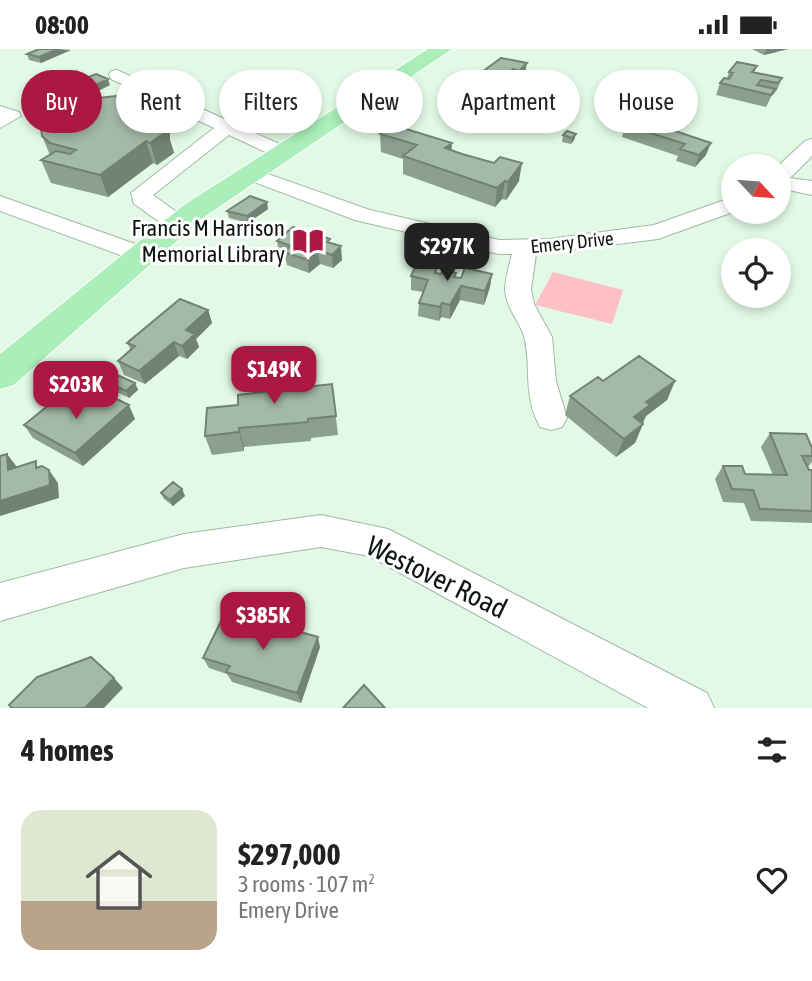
<!DOCTYPE html>
<meta charset="utf-8">
<style>
:root{--surface:#fff;--page:#f2f2f2;--text:#222;--muted:#767676;--line:#e0e0e0;--accent:#ac1844}
body{margin:0;font-family:"Asap Condensed",sans-serif;background:var(--page);color:var(--text);height:100vh;display:flex;flex-direction:column;font-size:26px;white-space:nowrap}
*{box-sizing:border-box;margin:0}
p{font-size:23px;color:var(--muted)}
.icon{flex:none;width:38px;height:38px;fill:none;stroke:currentColor;stroke-width:2;stroke-linecap:round;stroke-linejoin:round}
.map{position:relative;height:659px;overflow:hidden}
.sheet{display:flex;flex-direction:column;background:var(--surface);flex:1}
.sheet>*{flex:none}
.hud{position:absolute;left:21px;top:21px;width:770px;height:63px;display:flex;gap:14px}
.needle{width:46px;rotate:116deg}
.tools{position:absolute;left:721px;top:105px;display:grid;gap:14px}
.tools a{display:grid;place-items:center;width:70px;height:70px;border-radius:50%;background:var(--surface);box-shadow:0 4px 10px #0003;font-size:35px}
.price{position:absolute;translate:-50% -60px;padding:0 16px;border-radius:14px;background:var(--accent);color:#fff;font-size:23px;line-height:46px;filter:drop-shadow(0 2px 4px #0008)}
.price::after{content:'';position:absolute;left:50%;top:42px;width:21px;height:16px;margin-left:-10px;background:inherit;clip-path:polygon(0 0,100% 0,50% 100%)}
.price.current{background:#222;color:#fff}
ul{padding:0;list-style:none}
li{display:flex;align-items:center;gap:21px;height:175px;padding:0 21px}
li+li{border-top:2px solid var(--line)}
li span{display:grid;place-items:center;flex:none;width:196px;height:140px;border-radius:21px;color:#555}
li>.icon{margin-inline-start:auto}
span .icon{width:84px;height:84px;fill:#fffc;stroke-width:1}
li b{font-size:30px}
h2{display:flex;justify-content:space-between;align-items:center;height:84px;padding:0 21px;font-size:30px}
.tag{padding:0 24px;border-radius:32px;background:var(--surface);box-shadow:0 4px 10px #0003;font-size:24px;line-height:63px}
.tag.current{background:var(--accent);color:#fff}
.status{display:flex;justify-content:space-between;align-items:center;height:49px;padding:0 35px;background:var(--surface);direction:ltr}
.status svg{height:19px;fill:currentColor}
.map>svg:first-child{display:block}
</style>
<div class="status"><b>08:00</b><svg viewBox="0 0 49 12"><path d="M0 12V9h3v3zM5 12V6h3v6zM10 12V3h3v9zM15 12V0h3v12zM26 1h20v11H26zM47 4h2v5h-2z"/></svg></div>
<div class="map">
<svg width="812" height="659" viewBox="0 0 812 659">
<rect width="100%" height="100%" fill="#e2fae5"/>
<path fill="#ffbfc6" d="M553 223 623 241 612 275 535 256Z"/>
<g fill="none" stroke-linecap="round" stroke-linejoin="round">
<defs>
<path id="minor" d="M117 21 288 99 291 103 288 107H274L229 86 153 146 192 174 188 179C169 184 150 165 134 155L131 144 214 79 111 30 109 26 111 22Z
M0 57 19 63 21 67 0 79Z
M812 90V107L790 129 812 132V146L779 139 778 117 805 92Z
M248 118 370 161 499 191 549 190 654 176 733 148V163L658 190 536 205 531 240 534 255 552 288 556 332 567 369 562 378 551 381 540 378C522 345 532 317 524 287 519 272 507 260 505 242 505 231 509 217 512 205H499L355 171 241 128 237 124 241 120Z
M0 147 152 201 155 206 152 211H134L0 162Z
M321 466 388 480 707 644 714 659H648L369 507 321 498 184 519 0 572V534L184 485Z"/>
<path id="major" d="M428 0H452L204 168 14 336 0 340V305L184 156Z"/>
</defs>
<use href="#minor" stroke="#a1b8a4" stroke-width="2"/>
<use href="#major" stroke="#fff" stroke-width="2"/>
<use href="#minor" fill="#fff" fill-rule="evenodd"/>
<use href="#major" fill="#aaeeb9" fill-rule="evenodd"/>
</g>
<path fill="#8ca08f" d="M752 0H788L764 6Z
M71 1 41 14 29 11 27 5Z
M501 9 525 25 518 33 512 32 483 60 460 55 461 43Z
M757 17 754 23 782 29 777 41 773 46H772L766 58 716 46 720 34 727 29 729 23Z
M74 34 110 36 98 42 76 40Z
M655 37 653 43 648 47 639 45 641 39Z
M178 60 184 81 170 83V91L174 104 157 116 153 114 108 148 51 134 41 111 50 106 42 87Z
M624 65 706 106 695 118 676 112 678 107 622 88 623 84 615 82 618 70Z
M380 85 451 102 519 132 506 151 502 150 495 158 403 125V110L381 103Z
M576 85 574 91 571 95 562 93 563 86Z
M268 160 248 174 229 169 227 162Z
M277 192 330 194 342 211 333 219 320 215 309 224 287 216 285 207 279 205Z
M438 225 461 229 492 225 490 238 484 256 460 251 450 270 441 268 439 272 418 267 419 254 423 243 411 241V227Z
M208 261 212 274 196 290 199 298 187 310 179 307 145 335 124 326 118 312 131 301 127 294Z
M304 325 306 338 332 335 338 386 311 389V392L244 398V402L212 406 205 387 238 356 271 342Z
M106 332 135 334 138 341 129 349 109 339Z
M603 332H675L667 351 646 367 635 394 616 408 565 366 570 347Z
M87 354 135 370 83 417 33 389 24 376 73 360Z
M770 384 812 399V413L808 418 809 421H812V474L751 472 744 454 723 453 715 430 723 417 745 425 773 426 761 398Z
M182 440 185 447 173 457 164 450 161 444Z
M320 598 301 654 232 633 227 625 209 619 203 609Z"/>
<path fill="#728274" d="M58 0 71 1 41 14 39 8Z
M767 0H788L764 6Z
M527 14 525 25 518 33 519 22Z
M513 20 512 32 483 60 484 48Z
M108 30 110 36 98 42 96 36Z
M655 37 653 43 648 47 650 41Z
M178 60 184 81 170 83V91L174 104 157 116 150 94 164 62Z
M576 85 574 91 571 95 572 89Z
M146 92 153 114 108 148 100 126Z
M452 94 451 111 445 99Z
M711 94 706 106 695 118 699 106Z
M522 114 519 132 506 151 508 133Z
M505 132 502 150 495 158 497 139Z
M267 153 268 160 248 174 247 167Z
M341 197 342 211 333 219 332 206Z
M318 201 320 215 309 224 308 211Z
M492 225 490 238 484 256 485 242Z
M461 237 460 251 450 270V256Z
M442 254 441 268 439 272 440 258Z
M208 261 212 274 196 290 199 298 187 310 182 297 186 281Z
M174 293 179 307 145 335 139 322Z
M675 332 667 351 646 367 642 375 634 368 646 353Z
M135 334 138 341 129 349 126 342Z
M129 356 135 370 83 417 75 404Z
M643 375 635 394 616 408 624 390Z
M239 379 244 398V402L239 383Z
M7 405 17 418 8 421Z
M49 421 58 434 59 449 0 467V452Z
M182 440 185 447 173 457 170 451Z
M318 588 320 598 301 654 297 644Z
M114 629 123 639 104 659H85Z"/>
<path fill="#a3baa6" stroke="#728274" stroke-width="2" d="M39 0H58L39 8 27 5Z
M501 9 527 14 519 22 513 20 484 48 461 43 482 23Z
M737 13 757 17 752 23 782 29 778 34 761 31 757 36 775 40 771 46 720 34 724 29 729 30 733 24 729 23Z
M96 25 108 30 96 36 74 34Z
M645 35 655 37 650 41 641 39Z
M126 46 155 53 167 48 178 60 164 62V69L157 79 167 82 150 94 146 92 100 126 41 111 56 102 70 105 76 101 50 94 42 87 41 79 56 63 88 50Z
M624 65 711 94 699 106 680 100 685 95 625 76 629 73 618 70Z
M393 76 452 94 445 99 462 105 494 114 500 108 522 114 508 133 505 132 497 139 403 107 417 96 380 85Z
M567 82 576 85 572 89 563 86Z
M250 147 267 153 247 167 227 162Z
M293 178 330 190 327 193 341 197 332 206 318 201 308 211 284 203 291 197 277 192Z
M418 212 438 216 435 224 441 225 443 221 456 224 454 228 461 229 465 219 492 225 485 242 461 237 450 256 442 254 440 258 419 254 428 231 411 227Z
M180 250 208 261 186 281 195 285 182 297 174 293 139 322 118 312 135 297 127 294Z
M639 307 675 332 646 353 650 356 634 368 643 375 624 390 570 347 598 328 603 332Z
M288 321 304 325 305 338 332 335 336 367 308 370V373L239 379V383L205 387 207 359 238 356V346L271 342V329Z
M115 325 135 334 126 342 106 332Z
M100 342 129 356 75 404 24 376 55 351 73 360 83 352 87 354Z
M770 384 806 385 812 399V407H802L809 421H812V462L760 460 753 441 732 440 723 417H742L745 425 787 426Z
M7 405 8 421 36 412V419L42 417 49 421 50 436 0 452V407Z
M173 433 182 440 170 451 161 444Z
M223 568 249 575 251 569 318 588 297 644 226 623 230 617 203 609Z
M91 608 114 629 85 659H12L9 656 37 628Z
M364 636 385 659H343Z"/>
<defs>
<symbol id="library-bare" viewBox="-9 -9 18 18"><path d="M-6-4Q-3-5.5-.7-3.5V5Q-3 3-6 4ZM6-4Q3-5.5 .7-3.5V5Q3 3 6 4Z" fill="#ac1844" stroke="#fff" stroke-width="2.5" paint-order="stroke"/></symbol>
</defs>
<g fill-rule="evenodd">
<use href="#library-bare" x="286" y="170" width="44" height="44"/>
</g>
<g text-anchor="middle" stroke-width="6" stroke-linejoin="round" paint-order="stroke">
<g font-size="19" fill="#0e160f" stroke="#fff">
<text transform="translate(572 193) rotate(-6)" y="7">Emery Drive</text>
</g>
<g font-size="23" fill="#0e160f" stroke="#fff" text-anchor="end">
<text x="285" y="187">Francis M Harrison<tspan x="285" dy="26">Memorial Library</tspan></text>
</g>
<g font-size="28" fill="#0e160f" stroke="#fff">
<text transform="translate(437 528) rotate(26)" y="10">Westover Road</text>
</g>
</g>
</svg>
<div class="tools">
<a><svg class="needle" viewBox="-14 -14 28 28"><path d="M0-13l5 13h-10z" fill="#e53935"/><path d="M0 13l5-13h-10z" fill="#767676"/></svg></a>
<a><svg class="icon" aria-label="locate" viewBox="0 0 24 24"><circle cx="12" cy="12" r="6"/><path d="M12 2v4M12 18v4M2 12h4M18 12h4"/></svg></a>
</div>
<b class="price current" style="left:447px;top:234px">$297K</b>
<b class="price" style="left:274px;top:357px">$149K</b>
<b class="price" style="left:76px;top:372px">$203K</b>
<b class="price" style="left:263px;top:603px">$385K</b>
<div class="hud">
<a class="tag current">Buy</a>
<a class="tag">Rent</a>
<a class="tag">Filters</a>
<a class="tag">New</a>
<a class="tag">Apartment</a>
<a class="tag">House</a>
</div>
</div>
<section class="sheet">
<h2>4 homes<svg class="icon" aria-label="filters" viewBox="0 0 24 24"><path d="M4 7h16M4 17h16"/><circle cx="9" cy="7" r="2"/><circle cx="15" cy="17" r="2"/></svg></h2>
<ul>
<li><span style="background:linear-gradient(#dfe7d0 65%,#b9a48a 0)"><svg class="icon" aria-label="home" viewBox="0 0 24 24"><path d="M3 11l9-7 9 7M6 9v11h12V9"/></svg></span><div><b>$297,000</b><p>3 rooms · 107 m²</p><p>Emery Drive</p></div><svg class="icon" aria-label="heart" viewBox="0 0 24 24"><path d="M12 20l-8-8c-3-5 5-10 8-4 3-6 11-1 8 4z"/></svg></li>
</ul>
</section>
